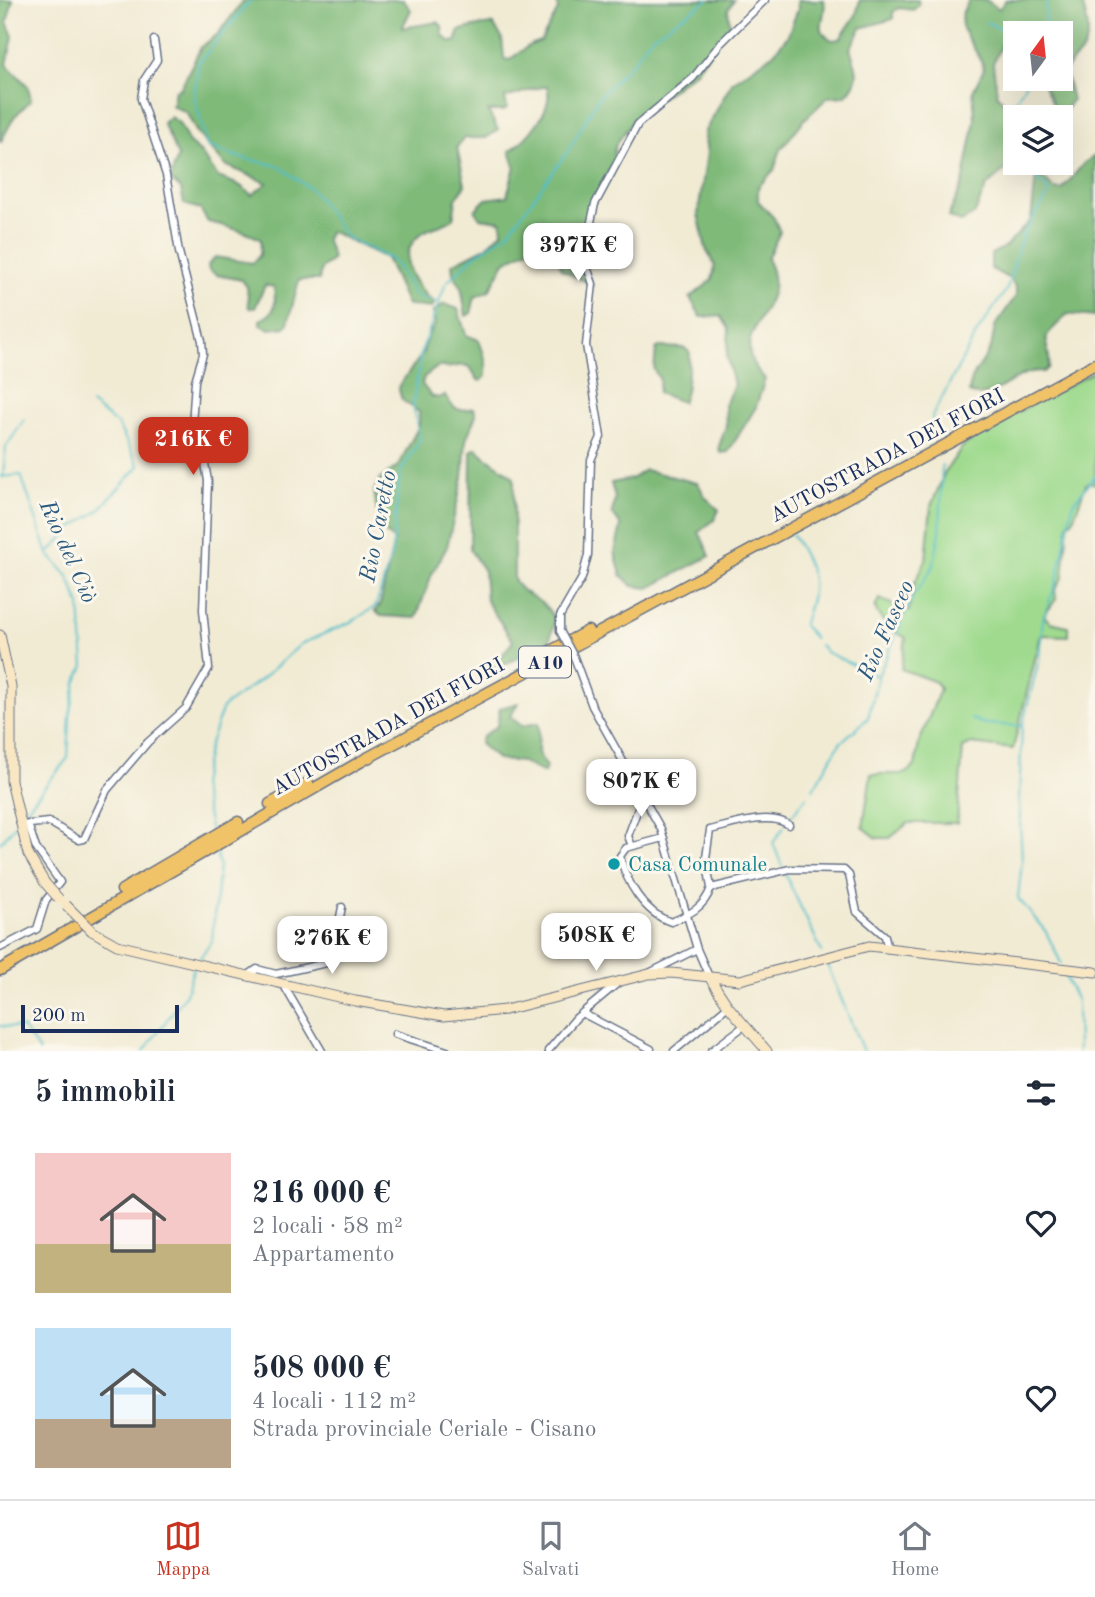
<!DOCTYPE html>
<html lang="it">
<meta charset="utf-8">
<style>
:root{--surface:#fff;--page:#f6f6f7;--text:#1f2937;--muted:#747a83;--line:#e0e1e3;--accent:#c8321e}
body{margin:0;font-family:"Old Standard TT",serif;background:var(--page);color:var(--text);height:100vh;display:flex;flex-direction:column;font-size:26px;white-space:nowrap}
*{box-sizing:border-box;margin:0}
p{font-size:23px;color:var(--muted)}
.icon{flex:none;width:38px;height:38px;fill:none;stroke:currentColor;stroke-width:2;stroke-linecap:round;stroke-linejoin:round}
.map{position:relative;height:1051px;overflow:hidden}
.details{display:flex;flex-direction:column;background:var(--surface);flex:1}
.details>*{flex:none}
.needle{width:46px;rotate:15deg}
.controls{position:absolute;left:1003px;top:21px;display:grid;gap:14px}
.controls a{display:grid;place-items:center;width:70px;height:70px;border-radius:0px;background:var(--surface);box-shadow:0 7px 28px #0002;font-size:35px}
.scale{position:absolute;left:21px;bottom:18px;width:158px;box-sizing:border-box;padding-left:7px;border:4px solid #1b2f5e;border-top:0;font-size:19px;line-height:24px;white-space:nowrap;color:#1b2f5e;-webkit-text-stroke:5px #fbf7ec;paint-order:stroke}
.price{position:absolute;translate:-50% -60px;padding:0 16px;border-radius:14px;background:#fff;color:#222;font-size:23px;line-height:46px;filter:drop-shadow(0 2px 4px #0008)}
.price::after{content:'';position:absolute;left:50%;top:42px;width:21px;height:16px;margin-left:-10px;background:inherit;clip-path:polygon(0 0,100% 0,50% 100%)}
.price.active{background:var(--accent);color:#fff}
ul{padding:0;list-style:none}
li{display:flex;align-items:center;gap:21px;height:175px;padding:0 35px}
li span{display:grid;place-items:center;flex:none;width:196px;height:140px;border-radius:0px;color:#555}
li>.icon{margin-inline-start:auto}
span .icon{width:84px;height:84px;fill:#fffc;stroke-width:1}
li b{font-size:30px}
h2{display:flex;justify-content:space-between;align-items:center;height:84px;padding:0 35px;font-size:30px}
.dock{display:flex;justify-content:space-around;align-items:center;height:98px;border-top:2px solid var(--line);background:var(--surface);font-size:19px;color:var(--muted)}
.dock a{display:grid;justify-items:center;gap:4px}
.dock .active{color:var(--accent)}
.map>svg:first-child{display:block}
</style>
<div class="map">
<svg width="1095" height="1051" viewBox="0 0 1095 1051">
<rect width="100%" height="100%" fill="#fbf7ec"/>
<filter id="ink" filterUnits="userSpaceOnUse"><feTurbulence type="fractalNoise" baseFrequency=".0143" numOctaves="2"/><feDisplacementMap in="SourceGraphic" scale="14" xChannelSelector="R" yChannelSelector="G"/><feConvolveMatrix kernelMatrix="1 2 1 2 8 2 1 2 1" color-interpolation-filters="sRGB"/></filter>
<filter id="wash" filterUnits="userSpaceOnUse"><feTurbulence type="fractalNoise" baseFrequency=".00686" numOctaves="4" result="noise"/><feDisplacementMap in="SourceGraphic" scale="28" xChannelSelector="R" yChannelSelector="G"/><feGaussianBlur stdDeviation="1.57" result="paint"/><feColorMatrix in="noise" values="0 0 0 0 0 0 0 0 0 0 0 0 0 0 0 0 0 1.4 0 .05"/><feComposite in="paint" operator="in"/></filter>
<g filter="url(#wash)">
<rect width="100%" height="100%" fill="#f1ebd4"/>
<path fill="#9fda8e" stroke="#5d8476" stroke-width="2" d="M1095 371V484L1090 482 1086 484 1073 520 1068 524 1063 577 1055 590 1056 599 1044 616 1050 622 1068 626V636L1041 635 1013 749 971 744 963 748 957 823H908L890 838H877L863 827 871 774H904L915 766 919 743 940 689 936 682 901 669 906 638C893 631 880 621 875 608L879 599 909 611 914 584 926 560 931 506 945 472 962 447 1002 420Z"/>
<path fill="#7fba79" stroke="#4d746c" stroke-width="2" d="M0 0H13L7 22 13 36 7 65 28 86 31 100 14 117 0 143Z
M244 0H403L411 10 402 28 438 22 442 26 443 36 451 42 457 41 458 31C463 29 487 24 493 24L502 38 504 59 509 60 530 45 541 41 558 10 557 0H734L728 9 730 26 696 71 637 116 616 144 612 164 594 199 583 244 584 268 592 285 561 269C558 253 552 241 549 226H544L532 247 505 262 489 291 475 297 471 313 466 316 461 286 453 274 452 264 486 247 502 232 501 221 480 218 475 210 486 199 507 196 515 166 510 151C526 140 555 109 547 87 533 86 520 96 505 97L507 108 503 111H488L498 130 486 138H464L457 147 465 185 456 199 453 219C443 227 431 226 422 233 393 256 413 284 434 303L432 308 407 305 386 258 330 231 326 238 333 259 321 269 319 280H299L288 323 285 327 270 329 260 325V320C277 313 276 304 274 287L265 285 255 308H249L247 287 242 280 217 275 209 270 208 265 215 257 253 263 260 255 261 240C254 234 219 224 208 222L200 209 184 204 181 189 170 179 178 156 163 123 170 117 179 123 189 143 201 153 218 177 239 185 252 195 267 183 225 165 197 133 186 112 172 106 175 90 180 89 201 47 218 34Z
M797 0H824C828 16 812 30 832 40L840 39 856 15 860 0H918L919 5 913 10 899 8 893 12V19L861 28 850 49C858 69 862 79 845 96L828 97 805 119 781 149 774 170 758 187V201L774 218 780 232 767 259C792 304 737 323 752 361 754 367 761 374 765 379L756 407 728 452 720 453 719 446 726 426 725 404 734 385 727 357 729 329 721 316 701 317 690 298 712 280 715 266 706 249 698 214 707 153 704 133 732 82 773 54 787 37 798 9Z
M970 0H986L999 9 1006 0H1081C1087 19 1094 37 1080 54 1074 61 1068 64 1065 71L1072 100 1064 112 1057 113 1041 79H1060V33H1008L993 63 997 94 1007 106 1008 167 986 187 974 215 961 222 948 217 963 183 975 120 973 91 984 69C977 43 947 28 970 0Z
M1095 156V317L1067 314C1063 320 1048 332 1047 336 1045 345 1051 357 1049 367L1044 372C1018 365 996 404 969 393L971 379 991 348 995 326 1016 296V288L1010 279 991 269V254L1005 247 1031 220 1036 176 1043 178 1054 189 1062 190 1084 163Z
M444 304 458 309 466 335 479 340 486 361V376L481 381 478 380 470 367C459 362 449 371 439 366L424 377 422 384 431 396 438 398 445 395C453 410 457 412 474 408L476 415 466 440 463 477 447 547 432 574 416 618 381 616 375 611 380 605 394 540 379 527 374 491 380 479 398 466 419 426V412L402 400 398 387 423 353 427 337 435 324 433 312Z
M659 347 685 348 690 353 686 391 682 402 658 393 660 380 654 370 656 349Z
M476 448C488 461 502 466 514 478V579C523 599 544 595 555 621L549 642 484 675 479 674 478 668 501 657 513 641 486 601 484 571 470 550 471 451Z
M645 470 698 483 705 497 719 510 714 520 699 532 710 556 649 588 633 586 621 575 615 552 621 526 612 513 615 498 611 483 631 479Z
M518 703 510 717 522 726 537 723 539 726 538 753 546 766 544 773 522 762 499 760 480 744 482 737 497 726 500 708Z"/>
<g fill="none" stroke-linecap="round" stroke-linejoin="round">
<path stroke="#52bfca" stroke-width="2" d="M251 0 199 62 194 95 207 146 238 157 279 166 313 191 346 237 394 261 416 297 439 303
M986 22 1015 35
M1044 33 1047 0
M1014 104 1028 79
M1016 113 1017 117
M934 434 932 416 976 334 1007 289 1022 236 1050 192 1022 163
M3 476 6 447 24 420
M0 477 21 475 48 554 68 576 80 605 84 666 76 683 70 716 68 758 25 811
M779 505 784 519
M792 534C814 572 819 583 803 625L814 638
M49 553 72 528 98 511 139 466 118 425 91 404
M820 645 826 652 877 676
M971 719 985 724 1022 726
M813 789 840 743 868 718 878 676 913 596 933 567 940 532 942 465
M789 819 807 796
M211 832 201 785 208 749 223 707 263 678 301 644 353 621 376 606 392 552 400 473 420 440 413 405 421 352 446 283 474 256 508 233 568 151 599 97 632 63 652 36 708 0
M0 843 16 824
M782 866 773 843 784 827
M785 874 822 952
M200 958 212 941 219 866 216 851
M826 962 863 1051
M1061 963 1046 932 1018 898 1022 861 1019 799 1022 726 1039 660 1043 619 1057 581 1073 503 1095 476
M1064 974 1077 1001 1078 1051
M0 1026 23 1028 39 1051
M144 1051 186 994 194 966"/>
</g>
</g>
<g filter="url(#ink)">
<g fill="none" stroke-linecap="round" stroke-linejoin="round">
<defs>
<path id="street" d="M560 631V616L582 578 588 555 591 460 601 437 586 345 593 284 586 264V244L595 204 638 124 693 78 720 44 765 0
M574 657 592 706 661 829 697 949 710 979
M21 825 49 822 79 840 84 839 107 790 148 742 186 708 209 668 203 610 208 481 203 452 192 425 195 381 203 354 202 341 179 252 166 175 141 99 144 80 157 60 154 40
M789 825C769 811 732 825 710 830L706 858 711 888 790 869 844 870 849 875 857 912 885 936 887 946
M664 838 626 848 620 856C626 882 644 913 671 922 690 914 704 908 711 888
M632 846 628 836 643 795
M0 948 37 929 46 900 60 882 36 848 28 824
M649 973 697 949
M250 974 257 969 276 974 331 962 342 907
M283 984 322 1051
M582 1013 651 1049
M395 1034 447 1051
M548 1051 576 1018 618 983
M674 1051 728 1006
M711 1051 744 1026"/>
<path id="secondary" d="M0 635 11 686V781L28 854 45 883
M92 931 117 945 355 1001 444 1016 505 1010 649 974 671 973 740 980 869 946 1095 972
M711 980 728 1006 767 1051"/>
<path id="highway" d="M534 660 588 631
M270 804 308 783
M122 890 238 822
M0 970 360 762 1095 364"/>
</defs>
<use href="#street" stroke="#667187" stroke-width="9"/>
<use href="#secondary" stroke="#667187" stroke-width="11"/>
<use href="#highway" stroke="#667187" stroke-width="13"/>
<use href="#street" stroke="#fff" stroke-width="6"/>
<use href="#secondary" stroke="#f9e7c3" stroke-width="9"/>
<use href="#highway" stroke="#f1c369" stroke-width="10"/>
<defs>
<path id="street-bridge" d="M560 631 574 657"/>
<path id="secondary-bridge" d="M45 883 59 899
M66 905 92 931"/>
</defs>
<use href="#street-bridge" stroke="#667187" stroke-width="9" stroke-linecap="butt"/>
<use href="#secondary-bridge" stroke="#667187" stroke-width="11" stroke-linecap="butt"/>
<use href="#street-bridge" stroke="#fff" stroke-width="6"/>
<use href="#secondary-bridge" stroke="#f9e7c3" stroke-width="9"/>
</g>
</g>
<circle fill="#0f9aa8" stroke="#fbf7ec" stroke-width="2.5" cx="614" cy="864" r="7"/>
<g text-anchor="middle" stroke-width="6" stroke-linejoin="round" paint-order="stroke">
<rect fill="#fbf7ec" stroke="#5e6b89" stroke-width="2" x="519" y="646.5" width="52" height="31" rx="5"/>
<g font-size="19" font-weight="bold" fill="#1b2f5e">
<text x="545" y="669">A10</text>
</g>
<g font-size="21" fill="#1b2f5e" stroke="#fbf7ec">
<text transform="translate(887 455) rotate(-28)" y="7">AUTOSTRADA DEI FIORI</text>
<text transform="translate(388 726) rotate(-29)" y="7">AUTOSTRADA DEI FIORI</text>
</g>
<g font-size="21" fill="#0d838f" stroke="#fbf7ec" text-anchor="start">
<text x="628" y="871">Casa Comunale</text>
</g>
<g font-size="23" font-style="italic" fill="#2c5a7e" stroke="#fbf7ec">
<text transform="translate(377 526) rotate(-79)" y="8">Rio Caretto</text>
<text transform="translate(69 551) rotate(66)" y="8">Rio del Ciò</text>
<text transform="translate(885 630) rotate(-66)" y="8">Rio Fasceo</text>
</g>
</g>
</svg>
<div class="controls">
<a><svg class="needle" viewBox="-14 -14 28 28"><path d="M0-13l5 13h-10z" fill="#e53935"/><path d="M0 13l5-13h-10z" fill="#747a83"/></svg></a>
<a><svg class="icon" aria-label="layers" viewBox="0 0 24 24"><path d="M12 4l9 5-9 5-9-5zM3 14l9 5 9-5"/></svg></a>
</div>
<div class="scale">200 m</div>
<b class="price" style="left:578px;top:283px">397K €</b>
<b class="price active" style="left:193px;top:477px">216K €</b>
<b class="price" style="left:641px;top:819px">807K €</b>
<b class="price" style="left:596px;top:973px">508K €</b>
<b class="price" style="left:332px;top:976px">276K €</b>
</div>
<section class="details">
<h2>5 immobili<svg class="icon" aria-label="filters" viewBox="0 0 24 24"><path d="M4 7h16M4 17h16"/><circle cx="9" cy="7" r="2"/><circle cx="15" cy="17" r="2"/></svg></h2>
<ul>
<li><span style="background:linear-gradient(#f6c9c9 65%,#c2b280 0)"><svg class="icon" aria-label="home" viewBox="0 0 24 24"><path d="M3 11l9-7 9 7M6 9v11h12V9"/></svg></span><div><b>216 000 €</b><p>2 locali · 58 m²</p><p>Appartamento</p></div><svg class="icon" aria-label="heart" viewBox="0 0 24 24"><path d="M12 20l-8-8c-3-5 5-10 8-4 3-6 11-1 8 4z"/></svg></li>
<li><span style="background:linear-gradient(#bfe0f5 65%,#b9a48a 0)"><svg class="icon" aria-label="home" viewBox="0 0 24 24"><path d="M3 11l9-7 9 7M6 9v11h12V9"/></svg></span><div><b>508 000 €</b><p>4 locali · 112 m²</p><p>Strada provinciale Ceriale - Cisano</p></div><svg class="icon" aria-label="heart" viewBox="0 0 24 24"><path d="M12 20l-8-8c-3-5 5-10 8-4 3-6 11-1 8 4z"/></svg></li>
</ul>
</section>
<nav class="dock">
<a class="active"><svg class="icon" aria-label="map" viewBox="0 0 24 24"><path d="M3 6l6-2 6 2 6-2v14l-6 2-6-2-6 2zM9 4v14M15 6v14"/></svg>Mappa</a>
<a><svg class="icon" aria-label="saved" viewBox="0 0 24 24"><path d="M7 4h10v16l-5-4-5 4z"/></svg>Salvati</a>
<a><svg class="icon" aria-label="home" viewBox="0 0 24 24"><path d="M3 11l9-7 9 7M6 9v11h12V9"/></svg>Home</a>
</nav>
